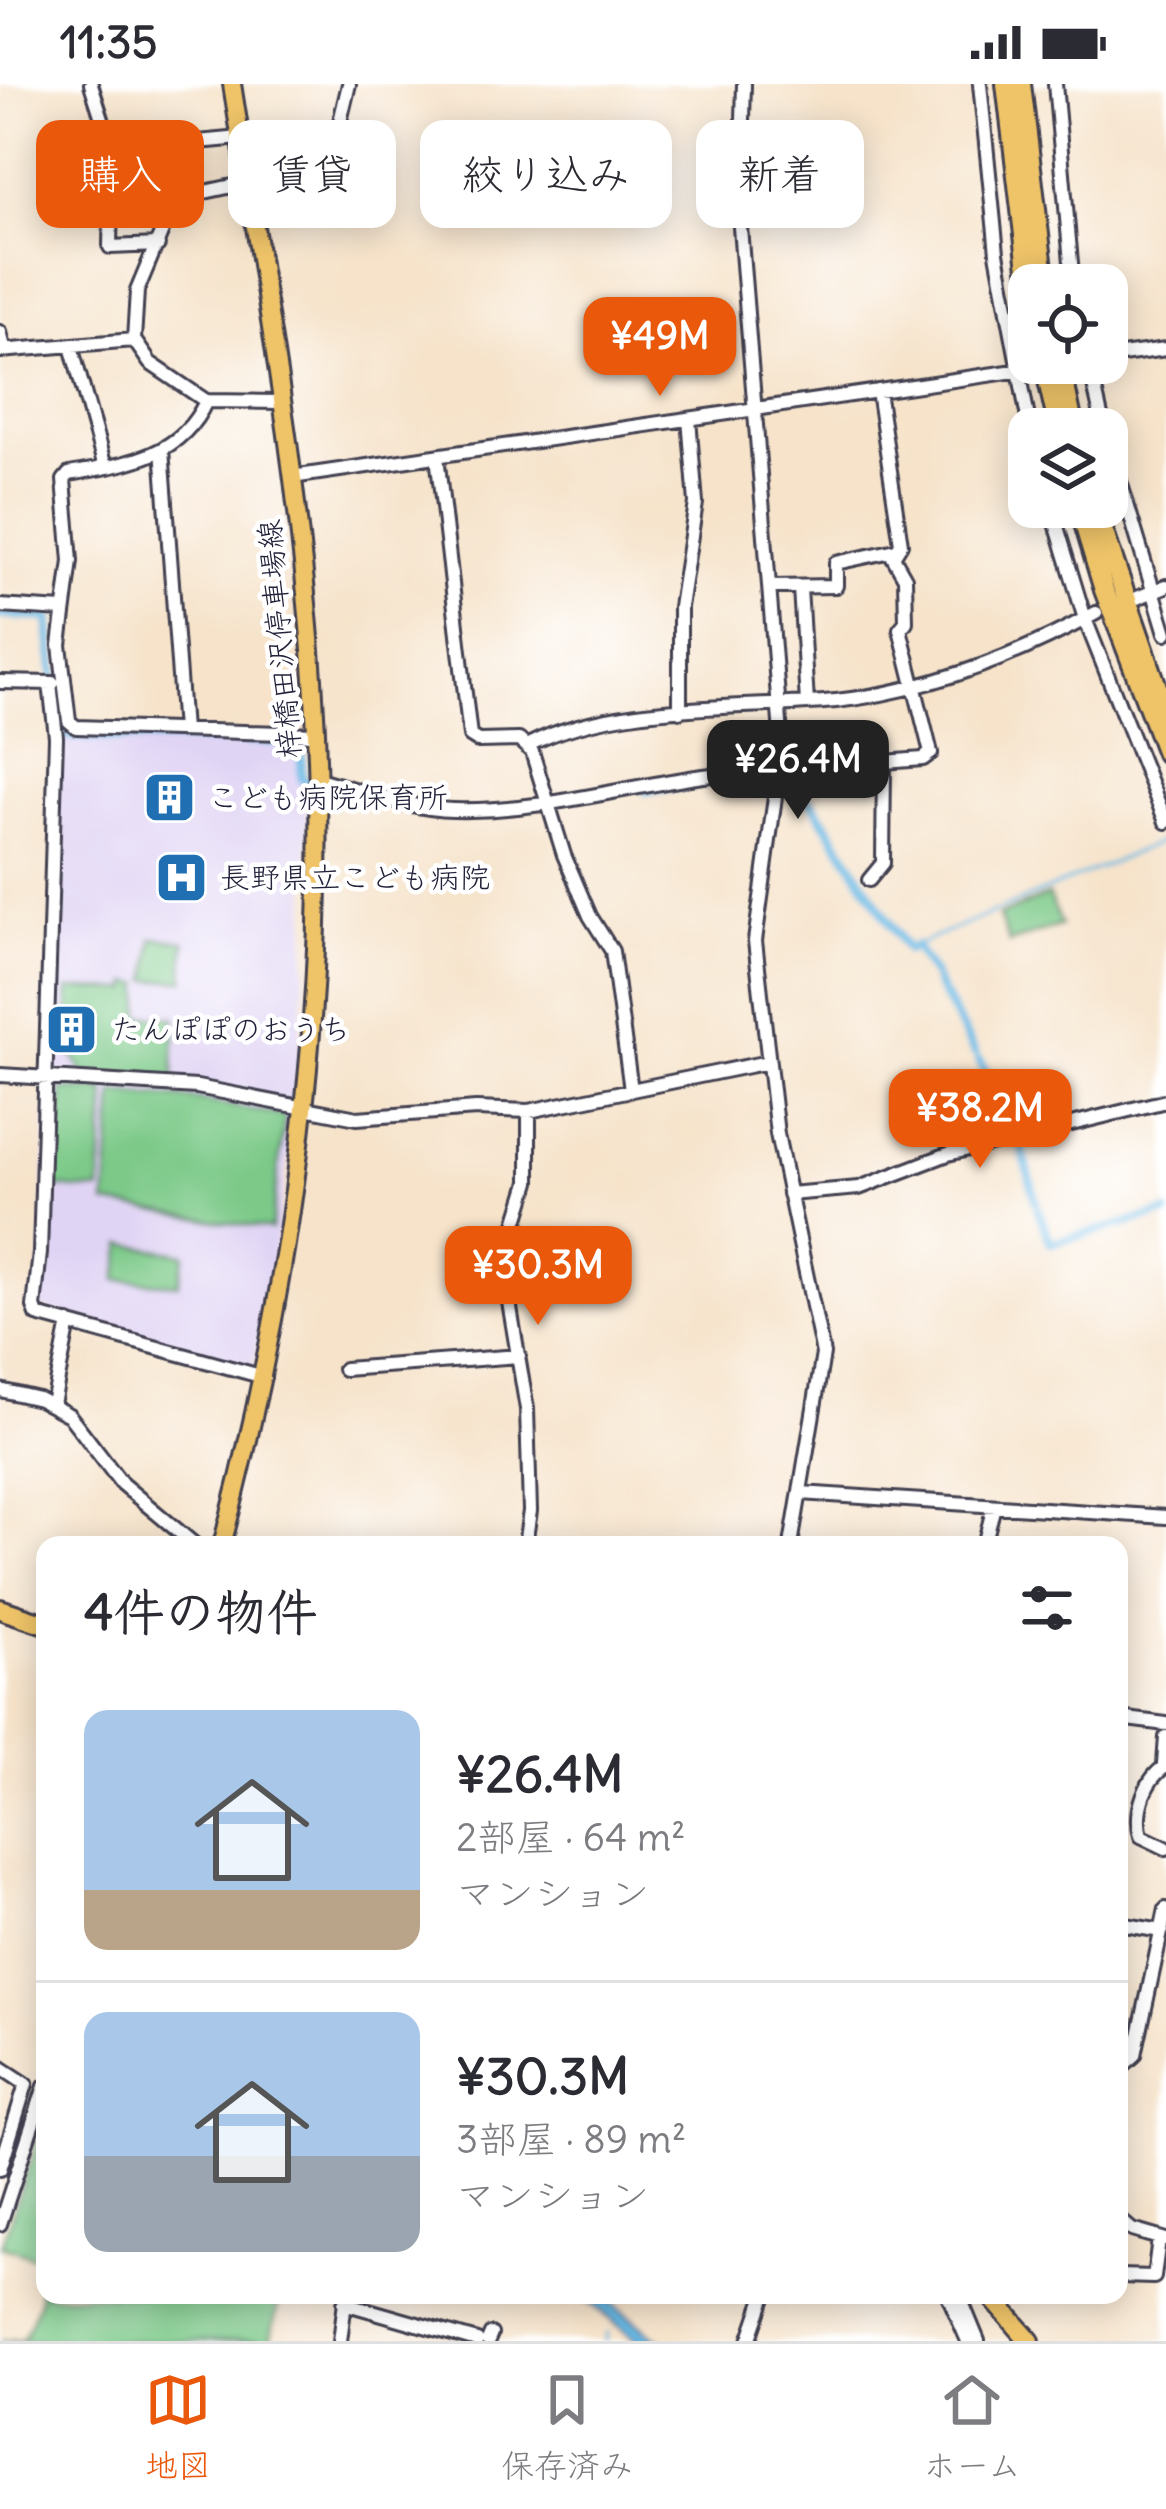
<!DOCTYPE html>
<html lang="ja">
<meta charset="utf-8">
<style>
:root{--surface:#fff;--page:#f2f2f3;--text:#2b2b33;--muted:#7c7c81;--line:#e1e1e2;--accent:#ea580c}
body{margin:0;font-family:Delius,"Klee One",sans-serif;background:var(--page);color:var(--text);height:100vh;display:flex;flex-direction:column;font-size:45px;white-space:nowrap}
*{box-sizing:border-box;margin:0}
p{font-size:39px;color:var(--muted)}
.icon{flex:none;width:66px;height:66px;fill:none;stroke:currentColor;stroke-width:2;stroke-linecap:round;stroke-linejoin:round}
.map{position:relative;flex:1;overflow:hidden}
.details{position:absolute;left:36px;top:1452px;width:1092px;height:768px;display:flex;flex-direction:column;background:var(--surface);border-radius:24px;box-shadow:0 6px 30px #0003}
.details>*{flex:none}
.hud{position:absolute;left:36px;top:36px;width:1095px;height:108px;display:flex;gap:24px}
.fabs{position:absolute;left:1008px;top:180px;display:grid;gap:24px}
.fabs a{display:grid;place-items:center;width:120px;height:120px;border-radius:24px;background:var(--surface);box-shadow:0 6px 30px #0003;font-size:60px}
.price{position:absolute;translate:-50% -102px;padding:0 27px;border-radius:24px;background:var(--accent);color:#fff;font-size:39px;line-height:78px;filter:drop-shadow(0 3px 6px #0008)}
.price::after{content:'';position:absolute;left:50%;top:72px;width:36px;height:27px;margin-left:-18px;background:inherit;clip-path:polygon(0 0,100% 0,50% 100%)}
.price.active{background:#222;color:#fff}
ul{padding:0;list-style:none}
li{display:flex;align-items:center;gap:36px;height:300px;padding:0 48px}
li+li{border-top:3px solid var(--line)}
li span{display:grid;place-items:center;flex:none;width:336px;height:240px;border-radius:24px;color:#555}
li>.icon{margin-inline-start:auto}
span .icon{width:144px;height:144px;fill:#fffc;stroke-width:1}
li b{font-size:51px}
h2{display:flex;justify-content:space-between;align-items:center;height:144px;padding:0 48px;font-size:51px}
.tag{padding:0 42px;border-radius:24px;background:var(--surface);box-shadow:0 6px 30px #0003;font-size:42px;line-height:108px}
.tag.active{background:var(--accent);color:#fff}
.status{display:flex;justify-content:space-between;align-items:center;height:84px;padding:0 60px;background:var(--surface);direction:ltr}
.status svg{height:33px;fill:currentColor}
.dock{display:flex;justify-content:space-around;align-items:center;height:168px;border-top:3px solid var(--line);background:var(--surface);font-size:33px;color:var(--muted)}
.dock a{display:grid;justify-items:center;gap:6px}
.dock .active{color:var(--accent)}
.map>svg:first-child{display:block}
</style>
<div class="status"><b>11:35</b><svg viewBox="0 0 49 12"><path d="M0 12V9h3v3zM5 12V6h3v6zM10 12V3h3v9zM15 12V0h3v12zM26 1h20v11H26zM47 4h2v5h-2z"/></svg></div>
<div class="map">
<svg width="1166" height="2257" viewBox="0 0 1166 2257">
<rect width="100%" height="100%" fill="#fff"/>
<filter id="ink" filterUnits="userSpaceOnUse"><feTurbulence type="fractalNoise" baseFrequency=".00833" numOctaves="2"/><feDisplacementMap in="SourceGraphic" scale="24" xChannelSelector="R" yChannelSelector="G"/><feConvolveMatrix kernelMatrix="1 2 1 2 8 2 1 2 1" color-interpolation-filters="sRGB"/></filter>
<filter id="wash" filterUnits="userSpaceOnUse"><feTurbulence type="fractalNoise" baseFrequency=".004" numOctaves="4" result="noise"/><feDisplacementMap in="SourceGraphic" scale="48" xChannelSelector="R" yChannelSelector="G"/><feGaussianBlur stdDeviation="2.7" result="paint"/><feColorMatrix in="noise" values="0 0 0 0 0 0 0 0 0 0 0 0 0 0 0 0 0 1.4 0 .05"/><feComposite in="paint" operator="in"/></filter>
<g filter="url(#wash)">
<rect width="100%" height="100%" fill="#f6e3ca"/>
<path fill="#e0d4f4" d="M59 654 299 662 301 698 308 702 306 876 296 1019 51 989Z
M48 999 199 1007 290 1027 294 1033 278 1148 253 1286 39 1223Z"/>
<path fill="#7cc988" stroke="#4f7662" stroke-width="3" d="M1048 811 1061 841 1009 859 999 832Z
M153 854 185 857 184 896H149Z
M130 899 141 900V932L175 933 174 997 84 990 69 965 81 959V934H69V905L129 906Z
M63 1005 106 1007 100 1107 54 1103Z
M114 1009 195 1015 285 1032 271 1145 106 1120Z
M123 1160 185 1170 178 1200 117 1196Z
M45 2035V2211H280L270 2257H0L23 2255 39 2217 40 2175 1 2162Z"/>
<path fill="#68b8e3" stroke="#456d8f" stroke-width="3" d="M581 2211H602L660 2257H637Z"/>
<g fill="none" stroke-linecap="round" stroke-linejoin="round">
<path stroke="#68b8e3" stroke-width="3" d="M917 861 1165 756
M605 2257 608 2249"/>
<path stroke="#68b8e3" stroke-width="9" d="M0 531 49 534 54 594
M61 645V652L145 654
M152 654 301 658 302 695 308 699
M785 695 814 721 907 866
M328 704 348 709
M646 707 730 695
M446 731 489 730
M914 862 933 891
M936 898 975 969
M979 976 1018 1047
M1021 1059 1036 1118
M1038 1126 1051 1159 1166 1129"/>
</g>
</g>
<g filter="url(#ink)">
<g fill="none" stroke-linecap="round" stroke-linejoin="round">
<defs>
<path id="minor" d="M91 0 112 66 241 54
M744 0 740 143 782 663 755 857 777 1050 823 1270 791 1461
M980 0 997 169 1030 345
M1055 0 1073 201
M112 66 110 163 158 161
M0 248 5 267
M71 262 105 383
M0 267 134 256
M1107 273 1166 265
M1089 279 1104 345
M206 317C180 374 126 380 69 390L64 396 71 477 60 561 69 637 76 643 316 650
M281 318 206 317 150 279 134 256 137 207 169 130 186 112 316 84 337 50 349 0
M1107 354 1166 549
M162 365 183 646
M437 372 470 652 478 657 519 656 532 668 564 771 590 832 612 867 631 1006
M292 393 1035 284
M1051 423 1085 535 1166 738
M770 503 836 502V479L896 466
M800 504 807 619
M1137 514 1166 502
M0 522 63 526
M0 598 53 599
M50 599 56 653 40 1169 34 1223 37 1231 264 1293
M680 627V523L696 419 689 335
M528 661C617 616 740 626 836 617 926 607 1016 573 1096 529
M318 695C361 706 408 725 453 726 563 729 671 686 781 686
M869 796 883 779 884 678 923 675 931 669 900 545 906 538 905 494 893 473 901 460 878 307
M0 991 197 1003 357 1034 476 1025 529 1027 768 978
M789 1110 859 1104 948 1070 1166 1017
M344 1285 519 1272
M0 1306 39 1315 69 1331 122 1400 195 1461
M53 1320 69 1239
M801 1409 1166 1433
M525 1461 530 1427 527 1325 503 1182 529 1098V1027
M984 1461 994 1422
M1119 1634 1166 1640
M1164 1680 1166 1653
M1166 1682C1146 1694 1134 1726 1141 1752L1166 1764
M1119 1840 1162 1847
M0 1983 26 2000 0 2085
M1119 1985 1135 1971 1166 1825
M1119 2135 1132 2146 1166 2156
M0 2140 45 2002
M1119 2192 1154 2193 1159 2155
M948 2211 968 2257
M959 2211 978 2257
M344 2219 477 2257
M340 2257 345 2217
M488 2257 491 2250
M749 2257 765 2211"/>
<path id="major" d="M222 1461C297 1179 333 887 313 595 300 396 263 198 232 0"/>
<path id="highway" d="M1006 0 1030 201
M1021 0 1045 201
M1044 279 1059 345
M1060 279 1074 345
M1079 423 1104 506 1166 669
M1095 423 1166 629
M0 1525 45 1540
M990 2211 1030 2257"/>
</defs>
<use href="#minor" stroke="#423f50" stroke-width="18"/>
<use href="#major" stroke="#423f50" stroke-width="22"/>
<use href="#highway" stroke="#423f50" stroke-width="24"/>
<use href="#minor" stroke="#fff" stroke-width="12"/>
<use href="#major" stroke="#efc469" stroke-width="16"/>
<use href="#highway" stroke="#efc469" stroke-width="18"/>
</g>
</g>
<defs>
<symbol id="building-square" viewBox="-11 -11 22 22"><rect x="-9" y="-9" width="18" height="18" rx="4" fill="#1f6fb2" stroke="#fff"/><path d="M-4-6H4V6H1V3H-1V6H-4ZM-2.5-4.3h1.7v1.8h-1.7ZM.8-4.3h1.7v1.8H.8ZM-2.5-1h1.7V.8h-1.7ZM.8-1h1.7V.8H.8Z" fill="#fff"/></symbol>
<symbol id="hospital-square" viewBox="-11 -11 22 22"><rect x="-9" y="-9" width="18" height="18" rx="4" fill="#1f6fb2" stroke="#fff"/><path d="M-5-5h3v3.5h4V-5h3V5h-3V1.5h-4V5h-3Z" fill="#fff"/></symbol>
</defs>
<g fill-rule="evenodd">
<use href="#building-square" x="140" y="684" width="59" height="59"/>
<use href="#hospital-square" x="152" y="764" width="59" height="59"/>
<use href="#building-square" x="42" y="916" width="59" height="59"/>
</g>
<g text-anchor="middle" stroke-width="9" stroke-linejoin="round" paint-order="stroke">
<g font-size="30" fill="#22223b" stroke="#fff">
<text transform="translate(280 555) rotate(-95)" y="10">梓橋田沢停車場線</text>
</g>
<g font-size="30" fill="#22223b" stroke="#fff" text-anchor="start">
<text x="208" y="724">こども病院保育所</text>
<text x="220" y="804">長野県立こども病院</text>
<text x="111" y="956">たんぽぽのおうち</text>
</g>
</g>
</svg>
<div class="fabs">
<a><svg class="icon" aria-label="locate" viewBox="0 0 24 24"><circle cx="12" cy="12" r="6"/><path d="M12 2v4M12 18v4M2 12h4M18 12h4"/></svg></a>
<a><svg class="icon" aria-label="layers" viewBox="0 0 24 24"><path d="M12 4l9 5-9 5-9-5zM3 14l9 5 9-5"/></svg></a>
</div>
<b class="price" style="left:660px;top:315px">¥49M</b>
<b class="price active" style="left:798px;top:738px">¥26.4M</b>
<b class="price" style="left:980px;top:1087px">¥38.2M</b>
<b class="price" style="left:538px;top:1244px">¥30.3M</b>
<div class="hud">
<a class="tag active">購入</a>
<a class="tag">賃貸</a>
<a class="tag">絞り込み</a>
<a class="tag">新着</a>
</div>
<section class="details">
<h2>4件の物件<svg class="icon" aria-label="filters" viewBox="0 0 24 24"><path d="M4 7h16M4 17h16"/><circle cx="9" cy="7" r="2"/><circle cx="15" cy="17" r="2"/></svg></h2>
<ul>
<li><span style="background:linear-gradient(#a9c7e8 75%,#b9a48a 0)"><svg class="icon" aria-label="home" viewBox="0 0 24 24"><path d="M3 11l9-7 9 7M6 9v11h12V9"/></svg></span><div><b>¥26.4M</b><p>2部屋 · 64 m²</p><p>マンション</p></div></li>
<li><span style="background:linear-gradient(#a9c7e8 60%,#9aa5b1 0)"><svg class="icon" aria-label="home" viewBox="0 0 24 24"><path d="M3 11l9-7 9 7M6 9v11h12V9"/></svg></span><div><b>¥30.3M</b><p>3部屋 · 89 m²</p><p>マンション</p></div></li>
</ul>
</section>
</div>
<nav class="dock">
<a class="active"><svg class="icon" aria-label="map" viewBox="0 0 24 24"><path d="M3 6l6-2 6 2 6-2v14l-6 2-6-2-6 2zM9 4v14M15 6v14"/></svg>地図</a>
<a><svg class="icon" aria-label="saved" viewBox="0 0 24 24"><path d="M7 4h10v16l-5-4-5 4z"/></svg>保存済み</a>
<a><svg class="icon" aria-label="home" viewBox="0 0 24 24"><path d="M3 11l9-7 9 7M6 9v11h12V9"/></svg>ホーム</a>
</nav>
